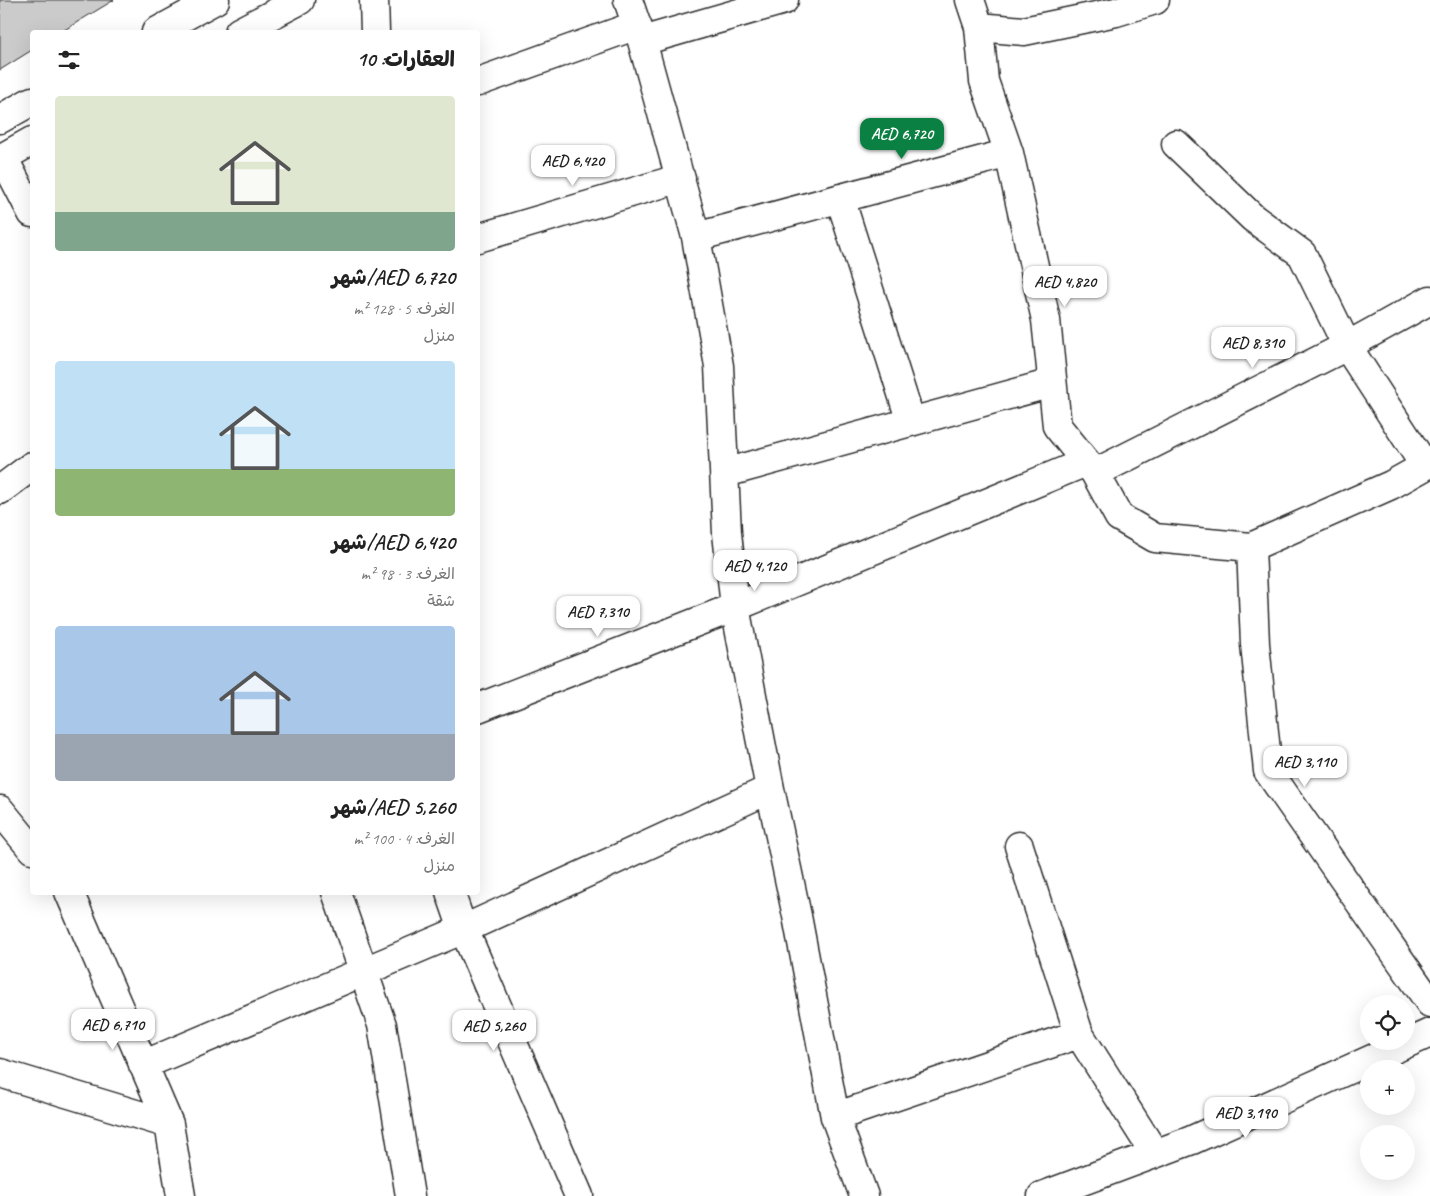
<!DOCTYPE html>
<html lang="ar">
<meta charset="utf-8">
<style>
:root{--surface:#fff;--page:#f6f6f6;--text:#222;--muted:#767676;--accent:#0b8043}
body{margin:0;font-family:Caveat,"Playpen Sans Arabic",sans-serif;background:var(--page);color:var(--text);direction:rtl;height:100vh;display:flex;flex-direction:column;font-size:19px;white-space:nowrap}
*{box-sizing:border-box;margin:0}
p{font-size:16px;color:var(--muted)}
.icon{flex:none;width:28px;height:28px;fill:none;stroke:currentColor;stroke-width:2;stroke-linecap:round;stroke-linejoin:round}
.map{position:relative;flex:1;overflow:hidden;direction:ltr}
.drawer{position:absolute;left:30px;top:30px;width:450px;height:865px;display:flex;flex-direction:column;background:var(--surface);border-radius:5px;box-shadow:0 5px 20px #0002;direction:rtl}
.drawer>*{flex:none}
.fabs{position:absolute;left:1360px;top:995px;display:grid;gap:10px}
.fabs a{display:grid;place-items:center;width:55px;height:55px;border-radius:50%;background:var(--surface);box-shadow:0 5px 20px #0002;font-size:25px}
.price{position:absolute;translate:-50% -42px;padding:0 11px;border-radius:10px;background:#fff;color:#222;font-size:16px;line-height:32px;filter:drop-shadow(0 1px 2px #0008)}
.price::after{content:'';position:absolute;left:50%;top:30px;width:15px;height:11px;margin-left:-8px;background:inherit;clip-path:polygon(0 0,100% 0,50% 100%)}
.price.on{background:var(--accent);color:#fff}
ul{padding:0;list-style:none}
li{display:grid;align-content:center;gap:10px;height:265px;padding:0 25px}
li span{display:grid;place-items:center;height:155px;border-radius:5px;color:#555}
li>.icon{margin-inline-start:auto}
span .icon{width:90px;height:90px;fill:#fffc;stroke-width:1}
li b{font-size:21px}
h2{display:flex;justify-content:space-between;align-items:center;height:60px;padding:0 25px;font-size:21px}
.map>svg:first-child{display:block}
</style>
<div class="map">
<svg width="1430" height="1196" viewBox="0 0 1430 1196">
<rect width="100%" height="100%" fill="#fff"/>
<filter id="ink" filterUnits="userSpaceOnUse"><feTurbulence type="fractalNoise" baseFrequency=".02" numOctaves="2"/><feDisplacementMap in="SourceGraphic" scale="10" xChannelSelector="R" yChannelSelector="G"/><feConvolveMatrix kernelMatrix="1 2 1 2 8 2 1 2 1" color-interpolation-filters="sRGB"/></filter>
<g filter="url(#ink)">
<path fill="#cbcbcb" stroke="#2b2b2b" d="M0 0H114L61 32H32V50L0 70Z"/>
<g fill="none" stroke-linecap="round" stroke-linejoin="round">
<defs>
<path id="minor" d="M374 0 375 32
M628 0 642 41 696 237 719 366 727 533 735 607 770 789 797 916 835 1117 864 1196
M979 27 1024 31 1116 12 1155 0
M156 32 215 0
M239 32 300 0
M642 41 784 0
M478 82 637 25
M0 119 32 101
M1009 153 1046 320 1057 426 1095 473 1119 517 1155 538 1251 547 1391 485 1425 466 1347 346 1302 254 1253 218 1176 144
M3 157 32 213
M0 159 32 141
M840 198 911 422
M696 237 1009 153 984 81 979 27 970 0
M478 238 681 178
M725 473 1052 383
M1095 473 1347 346 1430 300
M0 490 32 466
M1251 547 1255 644 1268 771 1430 1003
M478 708 735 607 1086 462
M0 810 32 849
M1019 846 1079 1034 1155 1154
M69 892 169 1124 181 1196
M336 892 382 1025 410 1196
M450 892 459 918 579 1196
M143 1065 464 929 770 789
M0 1073 169 1124
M835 1117 1079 1034
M1042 1196 1192 1140 1430 1033"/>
</defs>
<use href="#minor" stroke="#2b2b2b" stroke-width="31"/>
<use href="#minor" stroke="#fff" stroke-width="28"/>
</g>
</g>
</svg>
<div class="fabs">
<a><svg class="icon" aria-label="locate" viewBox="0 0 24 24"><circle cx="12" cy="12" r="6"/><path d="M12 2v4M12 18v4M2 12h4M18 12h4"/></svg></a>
<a>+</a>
<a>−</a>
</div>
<b class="price on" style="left:902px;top:160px">AED 6,720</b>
<b class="price" style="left:573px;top:187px">AED 6,420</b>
<b class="price" style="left:1065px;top:308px">AED 4,820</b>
<b class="price" style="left:1253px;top:369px">AED 8,310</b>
<b class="price" style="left:755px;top:592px">AED 4,120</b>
<b class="price" style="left:598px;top:638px">AED 7,310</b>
<b class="price" style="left:1305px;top:788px">AED 3,110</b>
<b class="price" style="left:113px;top:1051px">AED 6,710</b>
<b class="price" style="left:494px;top:1052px">AED 5,260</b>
<b class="price" style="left:1246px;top:1139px">AED 3,190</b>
<section class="drawer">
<h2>العقارات: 10<svg class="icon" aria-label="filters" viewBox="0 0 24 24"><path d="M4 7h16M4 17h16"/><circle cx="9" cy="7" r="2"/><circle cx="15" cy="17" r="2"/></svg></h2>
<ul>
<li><span style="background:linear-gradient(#dfe7d0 75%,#7fa58c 0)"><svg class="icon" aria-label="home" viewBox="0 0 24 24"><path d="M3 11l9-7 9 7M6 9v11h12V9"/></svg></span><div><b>AED 6,720/شهر</b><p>الغرف: 5 · 128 m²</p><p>منزل</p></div></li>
<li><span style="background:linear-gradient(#bfe0f5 70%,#8fb573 0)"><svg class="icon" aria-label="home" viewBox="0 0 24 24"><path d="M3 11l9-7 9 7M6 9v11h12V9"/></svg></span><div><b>AED 6,420/شهر</b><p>الغرف: 3 · 98 m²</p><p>شقة</p></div></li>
<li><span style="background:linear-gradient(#a9c7e8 70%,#9aa5b1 0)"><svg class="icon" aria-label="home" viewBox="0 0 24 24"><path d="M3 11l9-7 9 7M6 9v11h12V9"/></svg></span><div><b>AED 5,260/شهر</b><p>الغرف: 4 · 100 m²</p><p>منزل</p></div></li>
</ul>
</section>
</div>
